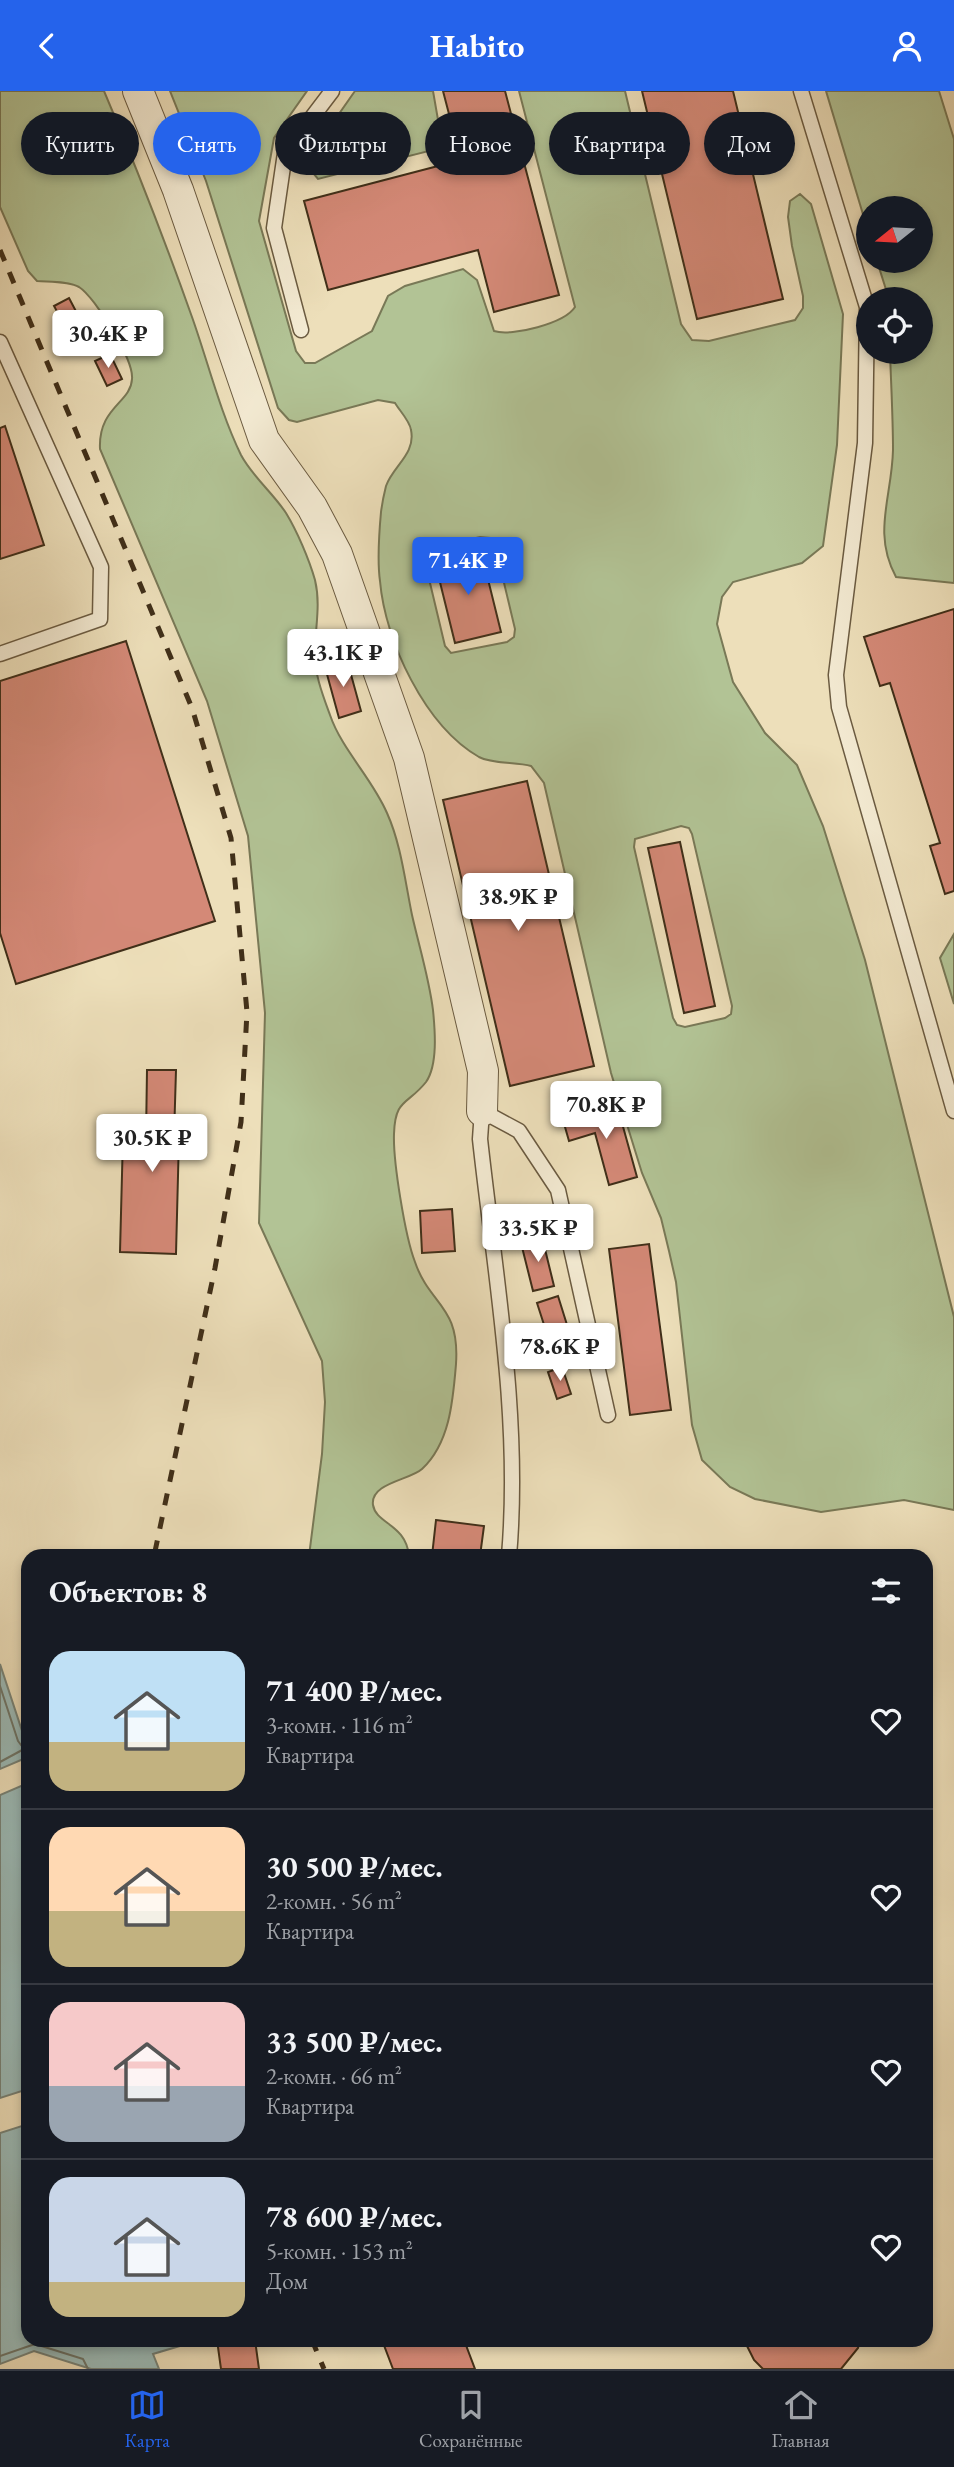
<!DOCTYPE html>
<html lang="ru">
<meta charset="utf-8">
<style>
:root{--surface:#171b24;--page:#20242c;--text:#f1f3f6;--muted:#9ea1a6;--line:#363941;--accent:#2563eb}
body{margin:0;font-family:"EB Garamond",serif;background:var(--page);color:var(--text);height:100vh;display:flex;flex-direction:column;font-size:26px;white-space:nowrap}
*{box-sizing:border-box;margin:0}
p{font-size:23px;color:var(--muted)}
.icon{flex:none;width:38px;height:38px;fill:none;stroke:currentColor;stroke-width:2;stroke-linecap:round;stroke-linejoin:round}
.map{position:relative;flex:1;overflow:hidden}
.drawer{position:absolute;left:21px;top:1458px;width:912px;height:798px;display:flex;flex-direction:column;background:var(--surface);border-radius:21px;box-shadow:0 4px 10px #0003}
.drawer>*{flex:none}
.banner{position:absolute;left:21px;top:21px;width:914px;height:63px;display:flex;gap:14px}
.needle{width:46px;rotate:252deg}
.tools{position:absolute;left:856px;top:105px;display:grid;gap:14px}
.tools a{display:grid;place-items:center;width:77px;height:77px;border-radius:50%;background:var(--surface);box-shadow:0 4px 10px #0003;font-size:35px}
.price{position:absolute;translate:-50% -60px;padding:0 16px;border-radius:7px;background:#fff;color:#222;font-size:23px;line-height:46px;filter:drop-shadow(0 2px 4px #0008)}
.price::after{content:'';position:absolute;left:50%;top:42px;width:21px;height:16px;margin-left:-10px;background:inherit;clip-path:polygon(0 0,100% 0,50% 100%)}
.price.selected{background:var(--accent);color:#fff}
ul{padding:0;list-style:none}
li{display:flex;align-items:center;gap:21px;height:175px;padding:0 28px}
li+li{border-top:2px solid var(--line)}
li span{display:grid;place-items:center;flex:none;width:196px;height:140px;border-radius:21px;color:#555}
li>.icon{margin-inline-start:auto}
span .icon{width:84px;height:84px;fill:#fffc;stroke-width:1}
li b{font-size:30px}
h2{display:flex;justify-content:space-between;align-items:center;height:84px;padding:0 28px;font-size:30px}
.chip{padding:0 24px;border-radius:32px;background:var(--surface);box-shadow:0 4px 10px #0003;font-size:24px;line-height:63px}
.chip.selected{background:var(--accent);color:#fff}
header{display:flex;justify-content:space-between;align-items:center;height:91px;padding:0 28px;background:var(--accent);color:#fff;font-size:32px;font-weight:700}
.menu{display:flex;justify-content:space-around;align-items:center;height:98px;border-top:2px solid var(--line);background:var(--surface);font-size:19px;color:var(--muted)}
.menu a{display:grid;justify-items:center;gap:4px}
.menu .selected{color:var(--accent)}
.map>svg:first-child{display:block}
</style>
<header><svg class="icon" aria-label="back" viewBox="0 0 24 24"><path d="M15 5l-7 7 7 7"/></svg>Habito<svg class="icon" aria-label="person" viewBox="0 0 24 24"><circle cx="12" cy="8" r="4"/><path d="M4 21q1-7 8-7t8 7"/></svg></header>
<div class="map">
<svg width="954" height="2278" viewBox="0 0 954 2278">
<rect width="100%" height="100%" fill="#eddfba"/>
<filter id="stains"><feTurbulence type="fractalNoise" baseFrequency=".00286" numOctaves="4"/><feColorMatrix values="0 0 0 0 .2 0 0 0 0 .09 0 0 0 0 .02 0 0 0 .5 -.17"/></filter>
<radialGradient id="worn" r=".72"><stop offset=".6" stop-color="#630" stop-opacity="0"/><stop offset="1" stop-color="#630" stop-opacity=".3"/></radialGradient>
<path fill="#b2c395" stroke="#797957" stroke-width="2" fill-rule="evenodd" d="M0 0H104C136 75 165 150 192 226 208 271 220 321 241 364 252 385 273 402 286 422 297 440 309 468 315 489 321 514 315 537 315 561 314 582 323 605 330 624 342 659 372 687 387 722 401 753 405 790 412 824 419 855 429 887 433 919 435 939 438 974 426 991 408 1014 395 1007 394 1043 393 1070 405 1145 415 1171 430 1215 460 1214 456 1273 453 1309 450 1352 422 1378 410 1389 370 1392 373 1414 376 1433 406 1433 409 1465H309L322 1363 325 1311 322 1270 259 1132 265 922 248 745 207 610 100 358C98 316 131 312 132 288 134 269 95 206 79 196 68 190 50 191 37 190L28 180 0 116Z
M170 0H307L274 47 259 130 296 260 305 272H315L372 240 388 205 405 195 463 178 477 189 494 240C512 246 565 232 575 216L519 0H625L681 233 692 249 709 250 795 229 803 217V205L792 155 788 126 790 110 800 103 811 113 843 223 837 354 823 455 802 472 733 491 722 506 717 533 733 591 765 642 797 674 823 735 865 869 954 1226V1419L904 1409 821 1421 755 1408 730 1396 702 1369 692 1334 676 1191 669 1160 661 1127 642 1082 611 982 544 692 531 675C516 671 492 673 479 666 425 635 385 550 380 490 377 469 379 443 381 421 382 413 384 403 386 395 393 375 416 363 411 339 410 330 399 319 395 312L378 309 297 331 289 329 278 317 206 90ZM480 446 490 447 495 454 515 538 514 546 507 551 451 562 445 555 425 471 426 463 433 457ZM681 735 689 737 692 743 732 915 731 923 725 927 685 936 677 934 673 927 634 756 635 748Z
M355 0H433L441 46 433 59 318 88 308 76 311 63Z
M826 0H939L954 48V492L896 486C872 442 892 406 893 359 893 326 891 293 890 261H920V208H889L877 170H920V117H868V140Z
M954 843V913L940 867Z"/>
<path fill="#9bbbb8" stroke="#778378" stroke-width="2" d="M0 1573 28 1658V1666L0 1678Z
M28 1692V1998L0 2007V1704Z
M28 2033V2249H200L153 2263 159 2278H91L34 2260 0 2273V2042Z"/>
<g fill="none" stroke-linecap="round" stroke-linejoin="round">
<path stroke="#6e7568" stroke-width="2" d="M0 1595 18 1650 24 1658 0 1671
M0 2265 35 2253 83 2268 88 2278"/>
</g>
<path fill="#d48977" stroke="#402f19" stroke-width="2" d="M443 0H505L559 204 494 221 478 159 328 199 304 110 461 69Z
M642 0H733L783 208 697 228Z
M69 207 90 247 76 255 54 215Z
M110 263 122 288 107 295 95 270Z
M5 335 44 454 0 468V337Z
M481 460 501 541 455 552 435 471Z
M954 518V800L945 803 930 755 940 752 890 592 880 595 864 546Z
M126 550 215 830 16 893 0 842V590Z
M347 569 361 620 339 627 325 576Z
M527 690 594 975 510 995 443 709Z
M680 751 715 915 684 922 648 757Z
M147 979H176L174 1046H179L176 1163 120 1161 123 1045 146 1046Z
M617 1014 637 1086 609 1094 595 1042 569 1050 563 1029Z
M452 1118 455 1160 422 1162 420 1120Z
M542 1146 554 1195 533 1200 521 1152Z
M649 1153 671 1319 630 1324 609 1158Z
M558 1205 568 1237 547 1243 537 1212Z
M562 1276 571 1303 557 1308 548 1281Z
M436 1429 484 1435 480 1465H432Z
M217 2249H255L259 2278H221Z
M382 2249H464L475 2278H393Z
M744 2249H860L858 2257 841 2278H763L754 2269Z"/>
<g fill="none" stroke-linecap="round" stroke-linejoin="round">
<defs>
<path id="service" d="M801 0 867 216 865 352 836 584 839 616 954 1020
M301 239 274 137 285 62 332 0
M0 251 101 476 100 528 0 563
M509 1465C521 1327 495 1185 480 1048L482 1020 519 1040 558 1099 608 1324"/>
<path id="minor" d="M138 0 178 99 264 349 312 416 337 463 409 667 483 980 482 1020"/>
</defs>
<use href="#service" stroke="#6b5b41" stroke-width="17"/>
<use href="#minor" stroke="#6b5b41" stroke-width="32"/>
<use href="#service" stroke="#f3ead2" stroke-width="14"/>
<use href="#minor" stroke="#f3ead2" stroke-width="30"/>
<path stroke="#402f19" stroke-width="5" stroke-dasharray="12 12" stroke-linecap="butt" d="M0 159 192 617 231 747 247 921 241 1031 215 1177 154 1465
M312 2249 324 2278"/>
</g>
<rect width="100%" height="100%" filter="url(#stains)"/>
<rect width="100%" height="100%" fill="url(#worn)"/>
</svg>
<div class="tools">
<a><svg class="needle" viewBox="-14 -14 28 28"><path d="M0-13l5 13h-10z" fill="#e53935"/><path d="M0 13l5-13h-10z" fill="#9ea1a6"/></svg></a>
<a><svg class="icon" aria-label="locate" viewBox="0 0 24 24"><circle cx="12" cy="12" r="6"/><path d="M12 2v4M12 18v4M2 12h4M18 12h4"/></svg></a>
</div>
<b class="price" style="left:108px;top:279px">30.4K ₽</b>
<b class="price selected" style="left:468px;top:506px">71.4K ₽</b>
<b class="price" style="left:343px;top:598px">43.1K ₽</b>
<b class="price" style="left:518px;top:842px">38.9K ₽</b>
<b class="price" style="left:606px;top:1050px">70.8K ₽</b>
<b class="price" style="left:152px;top:1083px">30.5K ₽</b>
<b class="price" style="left:538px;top:1173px">33.5K ₽</b>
<b class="price" style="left:560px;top:1292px">78.6K ₽</b>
<div class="banner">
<a class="chip">Купить</a>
<a class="chip selected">Снять</a>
<a class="chip">Фильтры</a>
<a class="chip">Новое</a>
<a class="chip">Квартира</a>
<a class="chip">Дом</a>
</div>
<section class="drawer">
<h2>Объектов: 8<svg class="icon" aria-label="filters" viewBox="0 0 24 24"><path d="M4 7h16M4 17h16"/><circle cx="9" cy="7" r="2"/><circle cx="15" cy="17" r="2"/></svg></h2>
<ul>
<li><span style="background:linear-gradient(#bfe0f5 65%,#c2b280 0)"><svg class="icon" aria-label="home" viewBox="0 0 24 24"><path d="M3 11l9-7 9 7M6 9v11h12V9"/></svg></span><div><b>71 400 ₽/мес.</b><p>3-комн. · 116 m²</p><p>Квартира</p></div><svg class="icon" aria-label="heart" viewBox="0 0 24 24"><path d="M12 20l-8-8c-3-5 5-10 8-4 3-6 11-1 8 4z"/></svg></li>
<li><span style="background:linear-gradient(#ffd9b3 60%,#c2b280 0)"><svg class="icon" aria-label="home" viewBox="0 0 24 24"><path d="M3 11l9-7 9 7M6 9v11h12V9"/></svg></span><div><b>30 500 ₽/мес.</b><p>2-комн. · 56 m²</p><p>Квартира</p></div><svg class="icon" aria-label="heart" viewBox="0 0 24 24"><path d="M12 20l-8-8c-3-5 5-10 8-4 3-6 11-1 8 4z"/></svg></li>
<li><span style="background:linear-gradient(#f6c9c9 60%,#9aa5b1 0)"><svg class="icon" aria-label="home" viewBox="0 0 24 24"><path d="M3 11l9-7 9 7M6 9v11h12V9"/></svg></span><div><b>33 500 ₽/мес.</b><p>2-комн. · 66 m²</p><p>Квартира</p></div><svg class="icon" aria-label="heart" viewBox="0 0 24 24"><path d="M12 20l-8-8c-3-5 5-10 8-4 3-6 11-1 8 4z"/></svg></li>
<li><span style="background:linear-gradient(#c9d6e8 75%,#c2b280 0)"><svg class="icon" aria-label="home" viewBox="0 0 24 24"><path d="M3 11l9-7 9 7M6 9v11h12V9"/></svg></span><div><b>78 600 ₽/мес.</b><p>5-комн. · 153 m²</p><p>Дом</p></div><svg class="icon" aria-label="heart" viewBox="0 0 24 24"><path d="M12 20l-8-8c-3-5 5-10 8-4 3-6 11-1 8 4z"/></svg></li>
</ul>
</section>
</div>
<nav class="menu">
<a class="selected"><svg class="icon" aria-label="map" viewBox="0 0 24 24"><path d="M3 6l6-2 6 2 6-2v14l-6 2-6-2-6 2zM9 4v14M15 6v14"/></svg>Карта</a>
<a><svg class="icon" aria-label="saved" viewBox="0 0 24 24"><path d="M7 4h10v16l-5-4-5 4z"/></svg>Сохранённые</a>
<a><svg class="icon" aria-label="home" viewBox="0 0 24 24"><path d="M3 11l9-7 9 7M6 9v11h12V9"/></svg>Главная</a>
</nav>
